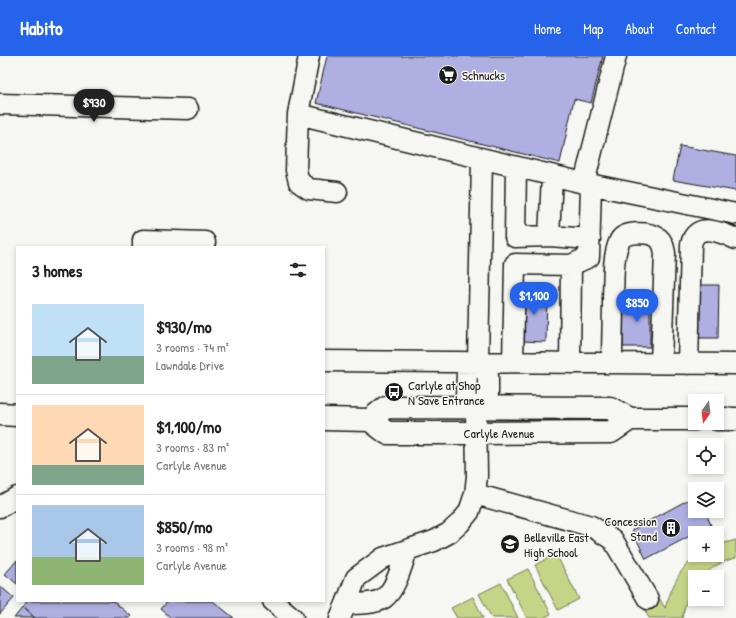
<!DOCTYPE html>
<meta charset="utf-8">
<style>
:root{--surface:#fff;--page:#f6f6f6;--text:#222;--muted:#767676;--line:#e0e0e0;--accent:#2563eb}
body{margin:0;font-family:"Patrick Hand",sans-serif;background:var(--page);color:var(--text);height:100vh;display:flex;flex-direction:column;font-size:15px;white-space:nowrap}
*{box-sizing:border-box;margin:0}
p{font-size:13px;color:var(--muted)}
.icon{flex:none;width:22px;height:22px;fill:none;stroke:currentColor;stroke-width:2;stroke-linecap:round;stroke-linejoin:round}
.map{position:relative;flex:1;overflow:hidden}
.details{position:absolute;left:16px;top:190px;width:309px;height:356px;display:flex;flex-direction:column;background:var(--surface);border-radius:0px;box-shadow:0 2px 6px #0003}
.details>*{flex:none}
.needle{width:26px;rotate:194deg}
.tools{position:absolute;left:688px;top:338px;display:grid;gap:8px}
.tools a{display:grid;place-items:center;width:36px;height:36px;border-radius:0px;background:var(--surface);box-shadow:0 2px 6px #0003;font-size:20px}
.price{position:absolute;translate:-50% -34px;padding:0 9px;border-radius:14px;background:var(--accent);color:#fff;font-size:13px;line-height:26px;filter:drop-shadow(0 1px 2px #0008)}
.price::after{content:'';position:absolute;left:50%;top:24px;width:12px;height:9px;margin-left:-6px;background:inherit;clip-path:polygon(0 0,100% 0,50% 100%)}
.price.selected{background:#222;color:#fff}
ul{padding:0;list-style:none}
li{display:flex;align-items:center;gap:12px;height:100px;padding:0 16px}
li+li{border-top:1px solid var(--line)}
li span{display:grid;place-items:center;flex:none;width:112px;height:80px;border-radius:0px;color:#555}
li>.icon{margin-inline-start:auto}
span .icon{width:48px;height:48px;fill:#fffc;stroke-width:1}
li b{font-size:17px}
h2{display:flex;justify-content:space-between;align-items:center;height:48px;padding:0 16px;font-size:17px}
header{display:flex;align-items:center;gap:24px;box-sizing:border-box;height:56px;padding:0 20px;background:var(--accent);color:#fff}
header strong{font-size:19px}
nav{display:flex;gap:22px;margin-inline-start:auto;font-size:14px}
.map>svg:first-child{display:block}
</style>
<header>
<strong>Habito</strong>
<nav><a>Home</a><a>Map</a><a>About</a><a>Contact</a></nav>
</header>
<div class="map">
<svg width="736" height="562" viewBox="0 0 736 562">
<rect width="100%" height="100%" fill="#f6f6f2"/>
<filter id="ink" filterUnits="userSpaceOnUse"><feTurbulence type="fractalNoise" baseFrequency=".025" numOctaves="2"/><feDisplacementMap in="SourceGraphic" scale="8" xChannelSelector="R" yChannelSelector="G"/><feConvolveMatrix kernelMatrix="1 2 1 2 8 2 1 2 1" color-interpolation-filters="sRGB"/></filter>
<g filter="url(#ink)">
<path fill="#c6d487" stroke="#717852" d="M736 484V502C722 505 712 511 702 521H695V530L687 542 682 562H649L642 549 658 540 665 552C671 534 680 509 698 500 703 497 712 499 717 499V489Z
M556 498 579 543 558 554 535 509Z
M528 513 551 558 543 562H527L507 523Z
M501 527 518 562H492L479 538Z
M473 541 483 562H457L451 552Z"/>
<path fill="#afafe1" stroke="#1c1c1c" d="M327 0H603L591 47 574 43 560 107 316 47Z
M680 90 736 100V135L673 124Z
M696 229H719L718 282H694Z
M547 235 546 286 521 285V236Z
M624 242H650V291H623Z
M695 440V455H705L711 469 646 503 632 474Z
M17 504V528L5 518Z
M0 530 14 542 0 558Z
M28 545H113L131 560 130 562H35L23 551Z
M168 545H213L234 562H171L161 553Z
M23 551 35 562H14Z"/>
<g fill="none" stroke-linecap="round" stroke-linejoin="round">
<defs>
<path id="minor" d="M309 0 298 58 584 127 736 158
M0 48 188 53
M298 58 296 114 299 126 309 133 337 136
M516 111 515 181 549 180 552 120
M584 127 616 0
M549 180 590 183
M143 191V184L205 186 204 191
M571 209 589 201 591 129
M324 305 736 308
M513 306 515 208 571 209 570 307
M612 307C612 285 613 264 613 242 614 224 612 201 620 184 625 175 649 176 657 181 663 185 664 192 665 197L661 307
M688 308 691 189C695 165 721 176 736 183
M476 352 488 338V320L478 305 482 103
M475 438 591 470 613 484 648 543
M0 451 17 441
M273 545 293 562
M346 548C356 548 376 548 384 542 396 533 402 509 407 494
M340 562 346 548 356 522 383 502 434 485 449 477 460 467 469 456 475 438 477 420 476 352 466 339 467 317 478 305"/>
<path id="major" d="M0 358 17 359
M324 363 370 364 387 377H476L611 376 630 363
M717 363H736
M370 364 386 351 610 352 630 363H695"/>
</defs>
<use href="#minor" stroke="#1c1c1c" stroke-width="23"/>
<use href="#major" stroke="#1c1c1c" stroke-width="25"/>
<use href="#minor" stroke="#f6f6f2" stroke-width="20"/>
<use href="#major" stroke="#f6f6f2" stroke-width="22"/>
</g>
</g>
<defs>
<symbol id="supermarket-disc" viewBox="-11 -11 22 22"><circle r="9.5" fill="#1c1c1c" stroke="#f6f6f2"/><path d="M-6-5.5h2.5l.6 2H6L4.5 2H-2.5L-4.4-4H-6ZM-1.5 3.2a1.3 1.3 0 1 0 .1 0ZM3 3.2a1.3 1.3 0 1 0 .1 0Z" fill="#fff"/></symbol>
<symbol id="bus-disc" viewBox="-11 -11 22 22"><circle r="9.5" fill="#1c1c1c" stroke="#f6f6f2"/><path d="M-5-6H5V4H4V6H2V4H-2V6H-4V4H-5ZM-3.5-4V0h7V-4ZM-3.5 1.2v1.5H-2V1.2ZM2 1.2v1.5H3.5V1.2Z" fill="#fff"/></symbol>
<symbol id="building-disc" viewBox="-11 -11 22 22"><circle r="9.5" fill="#1c1c1c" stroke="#f6f6f2"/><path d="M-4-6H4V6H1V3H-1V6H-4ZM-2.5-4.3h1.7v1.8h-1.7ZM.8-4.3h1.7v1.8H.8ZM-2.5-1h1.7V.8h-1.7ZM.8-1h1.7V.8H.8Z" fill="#fff"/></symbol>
<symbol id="school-disc" viewBox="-11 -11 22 22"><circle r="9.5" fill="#1c1c1c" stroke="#f6f6f2"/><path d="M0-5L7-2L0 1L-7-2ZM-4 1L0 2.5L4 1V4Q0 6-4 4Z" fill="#fff"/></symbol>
</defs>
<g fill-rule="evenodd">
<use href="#supermarket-disc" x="437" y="8" width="22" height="22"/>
<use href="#bus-disc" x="383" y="325" width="22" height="22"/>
<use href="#building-disc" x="660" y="461" width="22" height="22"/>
<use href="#school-disc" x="499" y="477" width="22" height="22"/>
</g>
<g text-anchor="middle" stroke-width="3" stroke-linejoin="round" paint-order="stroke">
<g font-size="13" fill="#1c1c1c" stroke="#f6f6f2" text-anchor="start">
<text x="462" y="24">Schnucks</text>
<text x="408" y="334">Carlyle at Shop<tspan x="408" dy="15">N Save Entrance</tspan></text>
<text x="657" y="470" text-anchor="end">Concession<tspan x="657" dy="15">Stand</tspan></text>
<text x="524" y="486">Belleville East<tspan x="524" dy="15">High School</tspan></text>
</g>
<g font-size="13" fill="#1c1c1c" stroke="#f6f6f2">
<text x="499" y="382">Carlyle Avenue</text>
</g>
</g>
</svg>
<div class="tools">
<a><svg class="needle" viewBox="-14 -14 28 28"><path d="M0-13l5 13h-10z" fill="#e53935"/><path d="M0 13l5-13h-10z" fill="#767676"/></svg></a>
<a><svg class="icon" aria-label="locate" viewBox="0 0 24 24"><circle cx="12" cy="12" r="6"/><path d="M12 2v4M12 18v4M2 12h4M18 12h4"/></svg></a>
<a><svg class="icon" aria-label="layers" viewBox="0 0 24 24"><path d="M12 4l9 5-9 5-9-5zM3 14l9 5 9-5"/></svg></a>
<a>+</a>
<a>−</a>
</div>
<b class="price selected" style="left:94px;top:67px">$930</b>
<b class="price" style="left:534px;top:260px">$1,100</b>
<b class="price" style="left:637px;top:267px">$850</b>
<section class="details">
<h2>3 homes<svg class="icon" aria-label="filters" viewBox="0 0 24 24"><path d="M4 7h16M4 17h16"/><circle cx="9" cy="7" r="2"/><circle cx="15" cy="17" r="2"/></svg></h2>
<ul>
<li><span style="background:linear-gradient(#bfe0f5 65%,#7fa58c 0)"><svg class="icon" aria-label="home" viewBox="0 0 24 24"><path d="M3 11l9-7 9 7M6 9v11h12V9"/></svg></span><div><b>$930/mo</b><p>3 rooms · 74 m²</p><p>Lawndale Drive</p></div></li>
<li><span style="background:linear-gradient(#ffd9b3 75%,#7fa58c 0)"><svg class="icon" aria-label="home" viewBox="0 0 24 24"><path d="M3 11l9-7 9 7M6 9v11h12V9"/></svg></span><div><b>$1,100/mo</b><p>3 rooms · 83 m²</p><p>Carlyle Avenue</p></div></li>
<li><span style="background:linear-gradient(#a9c7e8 65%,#8fb573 0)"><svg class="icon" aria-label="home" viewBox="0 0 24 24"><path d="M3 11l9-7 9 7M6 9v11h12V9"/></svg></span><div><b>$850/mo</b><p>3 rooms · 98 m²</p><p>Carlyle Avenue</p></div></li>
</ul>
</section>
</div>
